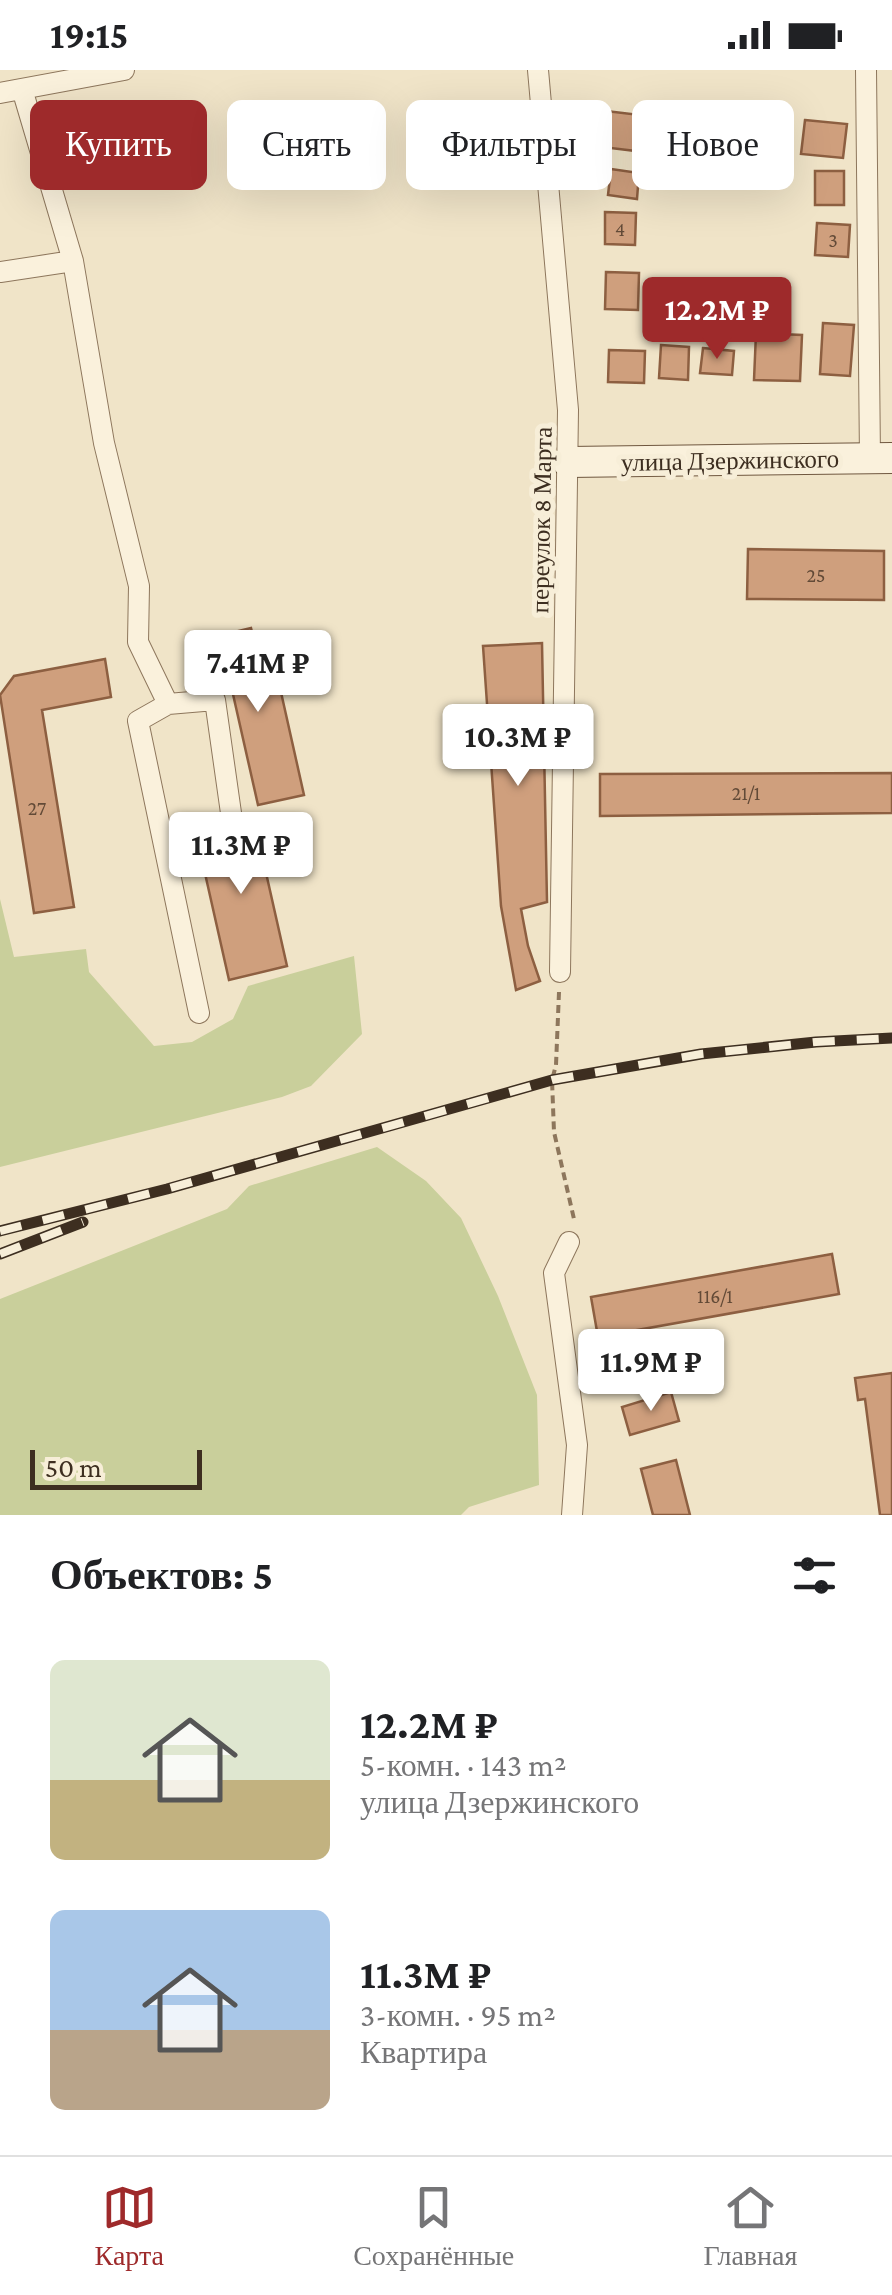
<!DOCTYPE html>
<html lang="ru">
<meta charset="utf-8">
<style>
:root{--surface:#fff;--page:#f6f6f6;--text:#202124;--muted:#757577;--line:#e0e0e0;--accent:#9e2a2b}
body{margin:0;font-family:"Crimson Pro",serif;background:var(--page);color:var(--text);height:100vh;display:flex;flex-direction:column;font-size:38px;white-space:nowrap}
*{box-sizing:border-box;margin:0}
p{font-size:32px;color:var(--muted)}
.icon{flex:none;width:55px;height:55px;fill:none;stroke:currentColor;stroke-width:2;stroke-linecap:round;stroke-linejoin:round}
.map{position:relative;height:1445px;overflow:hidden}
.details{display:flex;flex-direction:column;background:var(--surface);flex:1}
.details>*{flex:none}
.banner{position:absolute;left:30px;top:30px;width:832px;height:90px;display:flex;gap:20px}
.scale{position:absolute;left:30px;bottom:25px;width:172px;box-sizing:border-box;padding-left:10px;border:5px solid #3d2e20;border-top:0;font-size:28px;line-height:35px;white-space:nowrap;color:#3d2e20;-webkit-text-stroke:8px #f7eed8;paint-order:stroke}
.price{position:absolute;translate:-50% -85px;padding:0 22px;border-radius:10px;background:#fff;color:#222;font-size:32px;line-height:65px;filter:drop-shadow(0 2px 5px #0008)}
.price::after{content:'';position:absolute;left:50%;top:60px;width:30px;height:22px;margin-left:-15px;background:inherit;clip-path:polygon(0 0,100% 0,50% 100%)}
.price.current{background:var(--accent);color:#fff}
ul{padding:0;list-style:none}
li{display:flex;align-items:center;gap:30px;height:250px;padding:0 50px}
li span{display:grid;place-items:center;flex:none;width:280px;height:200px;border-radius:15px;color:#555}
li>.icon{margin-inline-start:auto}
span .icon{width:120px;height:120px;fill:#fffc;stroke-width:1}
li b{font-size:42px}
h2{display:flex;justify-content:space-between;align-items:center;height:120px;padding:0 50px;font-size:42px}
.pill{padding:0 35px;border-radius:15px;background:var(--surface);box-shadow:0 10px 40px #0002;font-size:35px;line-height:90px}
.pill.current{background:var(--accent);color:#fff}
.status{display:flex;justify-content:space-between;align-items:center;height:70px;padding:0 50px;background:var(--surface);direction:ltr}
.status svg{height:28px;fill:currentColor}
.tabs{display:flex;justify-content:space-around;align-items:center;height:140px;border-top:2px solid var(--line);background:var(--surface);font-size:28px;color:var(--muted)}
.tabs a{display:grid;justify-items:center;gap:5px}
.tabs .current{color:var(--accent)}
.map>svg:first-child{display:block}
</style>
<div class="status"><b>19:15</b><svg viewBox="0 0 49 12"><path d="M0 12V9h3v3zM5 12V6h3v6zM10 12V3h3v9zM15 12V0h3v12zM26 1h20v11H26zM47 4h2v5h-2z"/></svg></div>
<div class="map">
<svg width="892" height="1445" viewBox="0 0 892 1445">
<rect width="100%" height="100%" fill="#f0e4c8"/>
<path fill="#c9cf9b" d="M0 829 14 887 86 879 89 902 154 976 192 972 233 949 248 916 354 886 362 964 311 1016 282 1027 0 1097Z
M377 1077 426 1111 461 1148 498 1226 537 1325 539 1415 469 1437 461 1445H0V1229L227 1139 249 1116Z"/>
<path fill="#cf9f7d" stroke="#8d5f41" stroke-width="2.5" d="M606 41 640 45 636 81 602 77Z
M805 50 847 54 843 88 801 84Z
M611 99 639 103 637 129 608 125Z
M815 101H844V135H815Z
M605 142 636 143 635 175 605 174Z
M817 153 850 155 848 187 815 185Z
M606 202 639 203 638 240 605 239Z
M823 253 854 255 850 306 820 304Z
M756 263 802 265 800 311 754 310Z
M661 275 689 277 688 310 659 308Z
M703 278 734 281 732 305 700 303Z
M609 280 645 281 644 313 608 312Z
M748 479 884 481V530L747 529Z
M251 558 260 595 274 591 304 725 258 735 230 611 216 614 205 569Z
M542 573 547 832 521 839 528 876 540 911 516 920 501 836 483 576Z
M105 589 111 627 42 640 74 837 34 843 0 625 14 606Z
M892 703V743L600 746V704Z
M253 745 287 896 229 910 195 759Z
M832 1184 839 1224 598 1267 591 1227Z
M892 1303V1445H880L865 1329 858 1330 855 1308Z
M671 1322 679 1351 630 1365 622 1337Z
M676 1390 690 1445H653L641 1399Z"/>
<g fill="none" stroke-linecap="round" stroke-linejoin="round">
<defs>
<path id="street" d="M538 0 568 340 560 902
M866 0 870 388
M22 19 73 191 104 373 139 516 138 572 168 634 138 651 199 943
M0 23 124 0
M0 202 73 191
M168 634 215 630 231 743
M569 1172 554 1203 577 1375 572 1445"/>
<path id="secondary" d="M568 392 892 388"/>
</defs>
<use href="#street" stroke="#8d765c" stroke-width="22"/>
<use href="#secondary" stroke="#6f573f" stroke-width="32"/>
<path stroke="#8d765c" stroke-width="4" stroke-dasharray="8 5" stroke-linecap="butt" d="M559 922 556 995 552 1010 554 1062 574 1149"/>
<use href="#street" stroke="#faf1dc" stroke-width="20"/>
<use href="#secondary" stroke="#faf1dc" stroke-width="30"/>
<defs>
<path id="rail" d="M0 1161 167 1119 552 1010 701 984 816 972 892 968
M0 1184 83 1152"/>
</defs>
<use href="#rail" stroke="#3d2e20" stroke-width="11"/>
<use href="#rail" stroke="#f7eed8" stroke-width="8" stroke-dasharray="22" stroke-linecap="butt"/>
</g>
<g text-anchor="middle" stroke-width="10" stroke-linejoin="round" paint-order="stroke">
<g font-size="20" fill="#624a37">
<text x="620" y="166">4</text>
<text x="833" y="177">3</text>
<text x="816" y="512">25</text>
<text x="746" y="730">21/1</text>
<text x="37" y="745">27</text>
<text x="715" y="1233">116/1</text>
</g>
<g font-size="25" fill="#3d2e20" stroke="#f7eed8">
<text transform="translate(730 390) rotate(-1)" y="9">улица Дзержинского</text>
<text transform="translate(541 450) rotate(-89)" y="9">переулок 8 Марта</text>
</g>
</g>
</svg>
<div class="scale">50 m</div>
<b class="price current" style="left:717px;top:292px">12.2M ₽</b>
<b class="price" style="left:258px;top:645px">7.41M ₽</b>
<b class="price" style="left:518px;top:719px">10.3M ₽</b>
<b class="price" style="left:241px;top:827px">11.3M ₽</b>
<b class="price" style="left:651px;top:1344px">11.9M ₽</b>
<div class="banner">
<a class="pill current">Купить</a>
<a class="pill">Снять</a>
<a class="pill">Фильтры</a>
<a class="pill">Новое</a>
</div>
</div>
<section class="details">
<h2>Объектов: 5<svg class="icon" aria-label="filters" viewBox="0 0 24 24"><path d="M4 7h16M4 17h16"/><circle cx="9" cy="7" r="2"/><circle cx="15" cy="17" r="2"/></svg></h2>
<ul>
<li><span style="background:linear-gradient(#dfe7d0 60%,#c2b280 0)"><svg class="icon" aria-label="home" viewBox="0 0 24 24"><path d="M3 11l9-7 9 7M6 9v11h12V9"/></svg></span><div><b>12.2M ₽</b><p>5-комн. · 143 m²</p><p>улица Дзержинского</p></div></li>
<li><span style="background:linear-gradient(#a9c7e8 60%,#b9a48a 0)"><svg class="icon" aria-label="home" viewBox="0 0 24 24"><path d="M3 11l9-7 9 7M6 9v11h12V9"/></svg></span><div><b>11.3M ₽</b><p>3-комн. · 95 m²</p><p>Квартира</p></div></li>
</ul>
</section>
<nav class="tabs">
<a class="current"><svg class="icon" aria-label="map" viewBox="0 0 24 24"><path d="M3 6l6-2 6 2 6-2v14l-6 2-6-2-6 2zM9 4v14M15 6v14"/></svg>Карта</a>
<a><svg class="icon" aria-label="saved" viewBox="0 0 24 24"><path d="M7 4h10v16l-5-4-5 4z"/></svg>Сохранённые</a>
<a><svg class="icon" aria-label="home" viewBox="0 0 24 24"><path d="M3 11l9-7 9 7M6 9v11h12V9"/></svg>Главная</a>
</nav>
